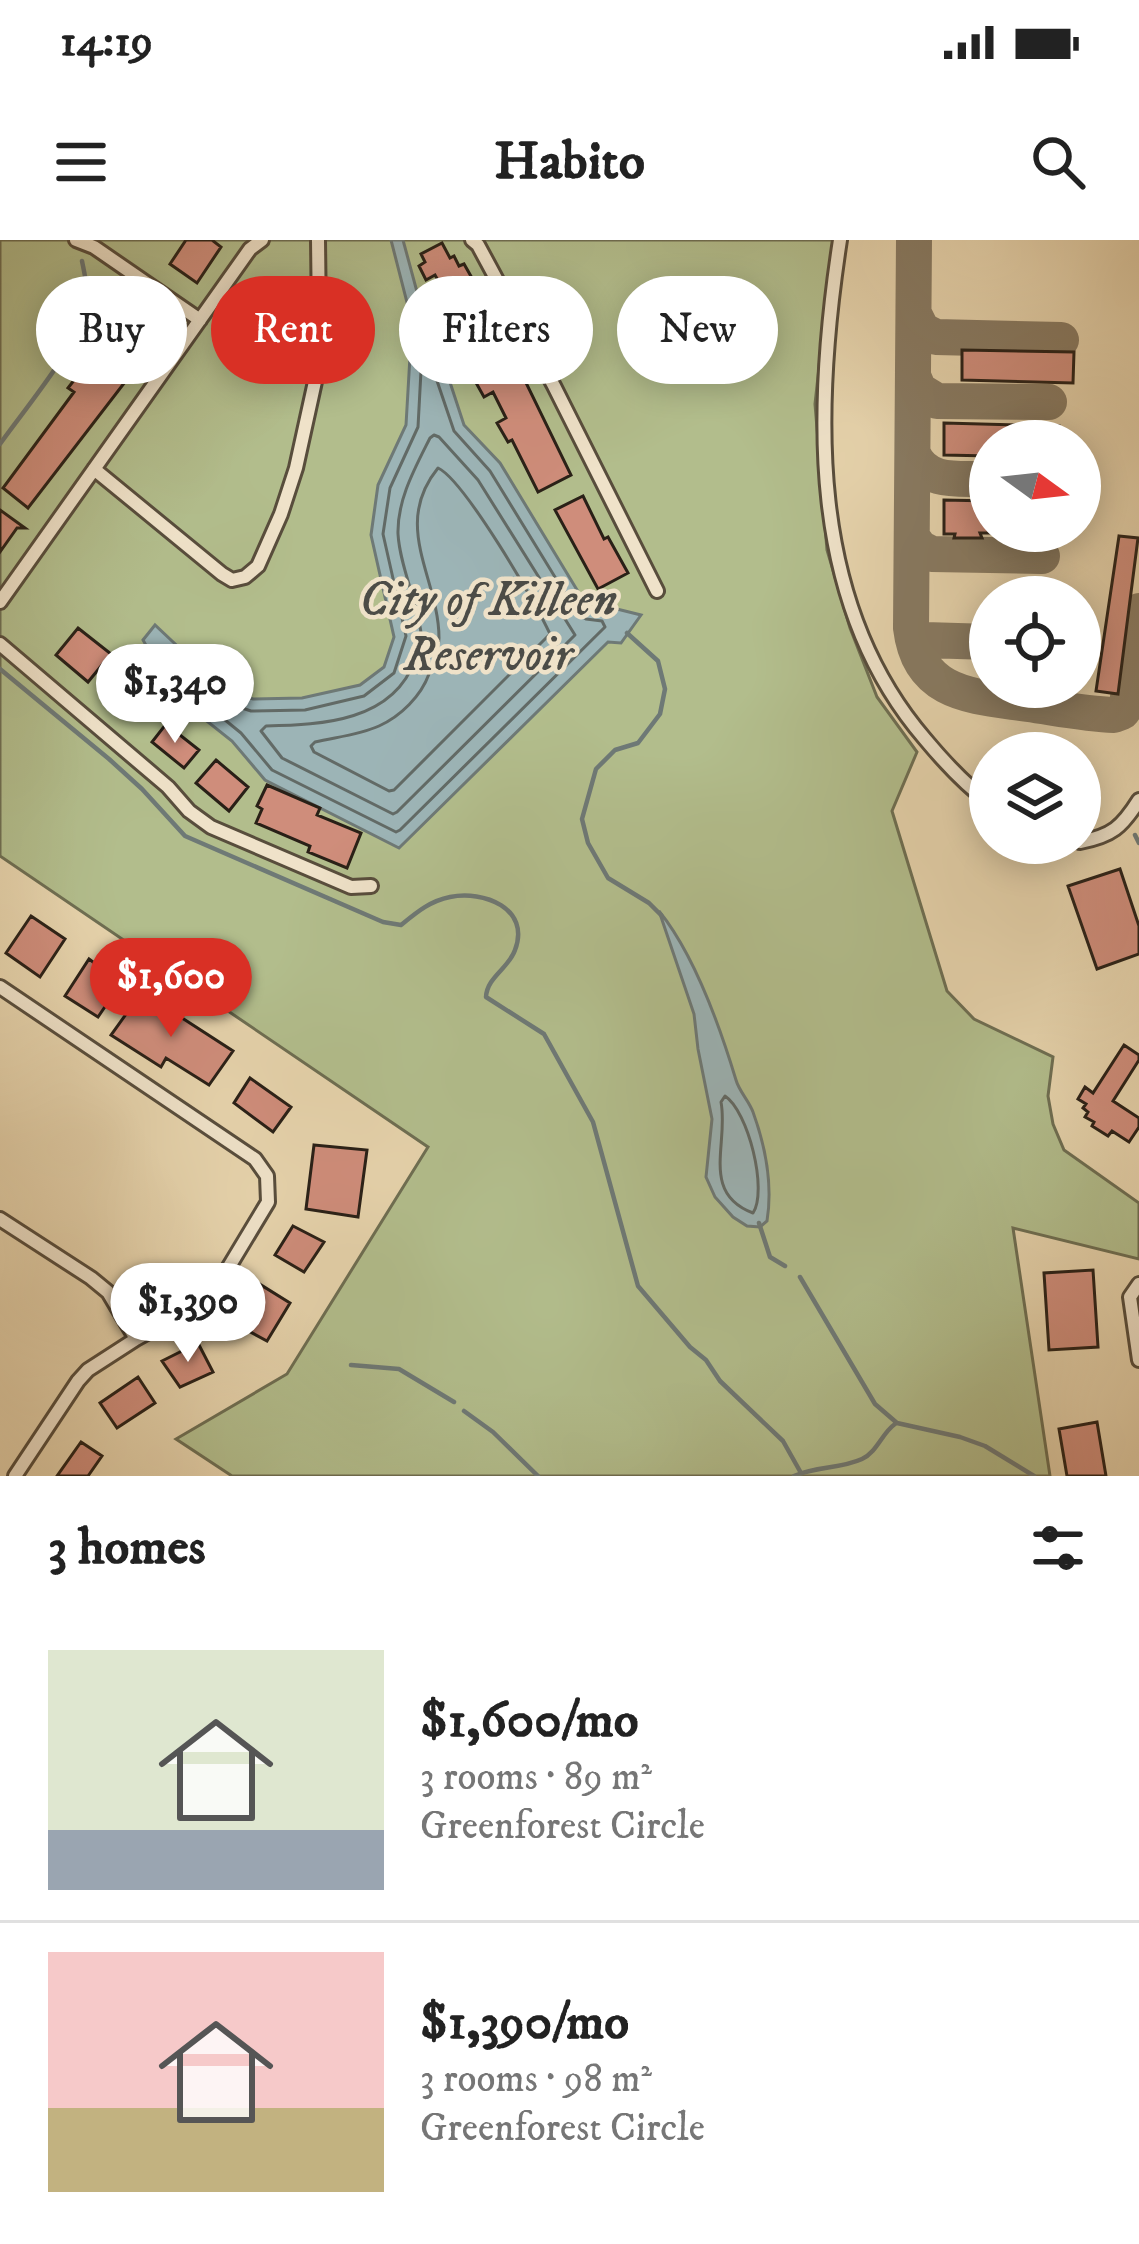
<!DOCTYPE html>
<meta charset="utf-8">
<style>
:root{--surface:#fff;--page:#f6f6f6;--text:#222;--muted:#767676;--line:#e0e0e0;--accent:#d93025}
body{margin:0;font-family:"IM FELL DW Pica",serif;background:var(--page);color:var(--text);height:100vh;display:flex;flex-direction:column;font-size:45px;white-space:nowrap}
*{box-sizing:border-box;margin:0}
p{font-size:39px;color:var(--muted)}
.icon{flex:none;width:66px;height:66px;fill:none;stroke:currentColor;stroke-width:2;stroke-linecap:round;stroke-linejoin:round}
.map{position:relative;height:1236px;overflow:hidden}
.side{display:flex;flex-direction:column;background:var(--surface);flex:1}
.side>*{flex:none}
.guide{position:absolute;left:36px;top:36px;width:1068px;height:108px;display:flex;gap:24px}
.needle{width:78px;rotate:105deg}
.fabs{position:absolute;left:969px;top:180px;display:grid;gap:24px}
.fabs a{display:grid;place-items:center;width:132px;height:132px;border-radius:50%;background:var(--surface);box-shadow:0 6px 30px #0003;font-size:60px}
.price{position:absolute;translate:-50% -102px;padding:0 27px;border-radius:42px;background:#fff;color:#222;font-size:39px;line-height:78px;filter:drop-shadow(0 3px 6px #0008)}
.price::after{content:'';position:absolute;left:50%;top:72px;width:36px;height:27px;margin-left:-18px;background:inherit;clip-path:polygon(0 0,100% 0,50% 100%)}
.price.selected{background:var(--accent);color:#fff}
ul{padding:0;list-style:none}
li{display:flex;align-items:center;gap:36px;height:300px;padding:0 48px}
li+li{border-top:3px solid var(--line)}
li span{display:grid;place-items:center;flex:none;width:336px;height:240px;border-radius:0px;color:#555}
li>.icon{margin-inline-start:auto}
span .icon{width:144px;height:144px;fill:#fffc;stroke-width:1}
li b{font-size:51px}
h2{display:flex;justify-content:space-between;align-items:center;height:144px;padding:0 48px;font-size:51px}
.chip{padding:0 42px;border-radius:54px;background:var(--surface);box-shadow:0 6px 30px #0003;font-size:42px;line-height:108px}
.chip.selected{background:var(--accent);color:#fff}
.status{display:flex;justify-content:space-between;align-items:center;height:84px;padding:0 60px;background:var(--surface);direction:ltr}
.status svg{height:33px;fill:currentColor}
header{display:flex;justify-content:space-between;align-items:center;height:156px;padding:0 48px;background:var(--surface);font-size:54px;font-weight:700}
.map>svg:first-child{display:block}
</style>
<div class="status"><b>14:19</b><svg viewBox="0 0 49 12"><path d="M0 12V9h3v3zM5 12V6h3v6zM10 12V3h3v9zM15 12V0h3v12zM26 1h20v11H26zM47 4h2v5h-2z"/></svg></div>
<header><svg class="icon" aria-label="menu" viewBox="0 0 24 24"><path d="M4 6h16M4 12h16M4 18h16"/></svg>Habito<svg class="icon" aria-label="search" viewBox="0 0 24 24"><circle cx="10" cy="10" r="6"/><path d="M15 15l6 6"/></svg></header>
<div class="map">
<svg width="1139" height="1236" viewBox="0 0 1139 1236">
<rect width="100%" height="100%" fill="#e6d3ac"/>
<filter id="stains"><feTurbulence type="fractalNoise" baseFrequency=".00167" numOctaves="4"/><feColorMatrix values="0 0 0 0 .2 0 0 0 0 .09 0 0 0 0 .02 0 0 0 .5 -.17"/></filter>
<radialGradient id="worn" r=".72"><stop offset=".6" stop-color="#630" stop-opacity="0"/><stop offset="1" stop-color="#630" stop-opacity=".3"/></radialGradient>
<path fill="#b2bd8c" stroke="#6e6e52" stroke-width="3" d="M0 0H833L815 164 827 310 850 388 877 457 917 512 892 571 947 751 974 779 1053 817 1048 856 1053 884 1064 910 1139 963V1019L1013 988 1050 1236H232L176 1199 287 1134 428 907 0 616Z"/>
<path fill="#9cb4b6" stroke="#6e7976" stroke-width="3" d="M391 0H403L423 74 444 124 464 185 500 223 588 368 617 369 641 375 621 403 608 402 399 608 265 540 232 501 174 455 143 400 155 385 224 450 253 459 302 458 360 445 384 427 394 397 371 295 378 245 406 185 412 82Z
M659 671C694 714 720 787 736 840 739 851 749 861 753 872 766 908 773 944 767 981L760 987 747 986 733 977 715 957 706 937 712 879 698 809 694 774Z"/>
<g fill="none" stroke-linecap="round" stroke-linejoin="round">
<path stroke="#626a66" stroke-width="3" d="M425 126 433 129 454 191 490 231 577 373 586 379 602 381 605 387 400 590 396 592 272 530 241 493 214 471 212 466 218 460 251 471 305 470 364 456 394 433 406 396 383 294 390 248 418 187 421 131Z
M434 195 439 197 478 240 575 395 397 572 393 574 282 518 261 491 266 486C323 485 393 481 415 420 418 411 422 403 421 393 417 360 400 327 398 294 397 260 415 228 430 198Z
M438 228C464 240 536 363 550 394L394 550 389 551 314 512 311 506 315 502C336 497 359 495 379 486 401 476 421 456 429 434 433 422 439 410 439 398 439 338 391 286 438 228Z
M725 856C748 871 768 950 753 973 700 953 729 903 721 862Z"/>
<path stroke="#6e7976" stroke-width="4.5" d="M0 204C24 170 79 105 86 68 89 52 85 36 82 21
M627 393 658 421 665 449 660 474 638 503 615 510 596 529 582 579 588 603 608 638 649 663 661 675
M0 429 109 519 142 549 185 596 383 682 401 685C417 672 430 661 450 657 483 650 531 668 515 710 509 728 487 737 486 757L544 794 593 882 638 1046 690 1107 706 1120 720 1141 783 1201 801 1233
M1135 595 1139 603
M759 983 770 1017 785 1026
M800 1037 875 1164 897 1183 960 1197 985 1206 1034 1236
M351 1125 399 1129 454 1162
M464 1171 493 1192 538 1236
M794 1236C817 1226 840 1229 862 1219 877 1212 882 1193 895 1184"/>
<path stroke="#887a62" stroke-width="36" d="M914 0 911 388C919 456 973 456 1028 464 1056 468 1086 474 1114 475L1122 472 1127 465 1139 371
M914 74 922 90 936 97 1061 100
M913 136 919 150 937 161 1049 162
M913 214C926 245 961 238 990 239
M912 297 920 308 932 314 1042 316
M911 388 916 396 925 400 990 402"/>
</g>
<path fill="#cf8d7b" stroke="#292017" stroke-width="3" d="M186 0H212L221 7 197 43 170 24Z
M442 3 450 18 454 16 459 26 464 24 489 68 499 87 492 91 508 121 514 118 571 235 538 252 512 200 508 202 497 183 506 178 493 152 484 157 470 132 478 127 471 114 475 112 449 62 454 59 445 41 440 44 435 35 426 40 419 26 425 22 421 14Z
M129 60 165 86 139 122 103 96Z
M962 110 1074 112 1073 143 962 140Z
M92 117 125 142 28 268 3 248 74 152 68 148Z
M944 183 1059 186 1058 201H990V216L944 215Z
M583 256 604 299 608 297 628 333 598 349 555 270Z
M944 260 990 261V293H980L982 298H954L955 294H944Z
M0 270 25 288H17L0 312Z
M1119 296 1138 298 1118 454 1096 451Z
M78 388 111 414 88 442 56 415Z
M136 425 166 451 143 477 113 451Z
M166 484 199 510 184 528 152 502Z
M216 520 248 547 229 571 196 543Z
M267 545 320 568 317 575 361 593 347 628 308 612 310 606 256 583 262 569 257 566Z
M1120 629 1139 686V714L1097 729 1068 646Z
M31 676 65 699 40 737 6 713Z
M89 719 121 743 98 777 65 756Z
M142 752 233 811 209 845 166 818 161 827 111 795Z
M1124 805 1139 815V820L1113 861 1139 878V887L1129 902 1112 891 1108 896 1092 886 1094 882 1085 877 1088 872 1083 868 1086 864 1078 859 1085 847 1093 853Z
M250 838 291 867 273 892 234 863Z
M314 905 367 910 358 977 306 969Z
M293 986 324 1002 304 1032 275 1015Z
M1093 1030 1098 1107 1049 1110 1044 1033Z
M253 1040 290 1063 267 1101 228 1080Z
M198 1103 213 1132 180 1147 162 1121Z
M138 1137 155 1163 117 1188 100 1163Z
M1097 1182 1106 1236H1067L1059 1189Z
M81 1202 102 1216 88 1236H57Z"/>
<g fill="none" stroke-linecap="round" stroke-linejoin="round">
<defs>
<path id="minor" d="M76 0 94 7 200 80
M472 0 478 5 554 146 657 351
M840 0C814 169 807 362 925 499 945 523 965 545 990 563
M94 229 222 334 232 340 245 337 258 326 281 274 296 228 316 137 319 81 318 0
M0 362 250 9 262 0
M0 404 168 547 189 571 211 587 351 647 371 646
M1080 602C1112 596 1122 587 1139 560
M0 747 255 919 267 936 268 962 221 1040 209 1057 197 1065 136 1099 108 1052 91 1038 0 979
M1139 1044 1130 1057 1139 1120
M15 1236 78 1141 88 1130 136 1099"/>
</defs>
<use href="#minor" stroke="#584d3c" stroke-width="18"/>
<use href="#minor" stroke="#efe2c9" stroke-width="12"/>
</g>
<g text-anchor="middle" stroke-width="9" stroke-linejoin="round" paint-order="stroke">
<g font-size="48" font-style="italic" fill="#4c4c47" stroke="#efe2c9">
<text x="488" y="375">City of Killeen<tspan x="488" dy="55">Reservoir</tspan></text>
</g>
</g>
<rect width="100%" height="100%" filter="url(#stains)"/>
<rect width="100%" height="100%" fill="url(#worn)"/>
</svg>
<div class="fabs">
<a><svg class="needle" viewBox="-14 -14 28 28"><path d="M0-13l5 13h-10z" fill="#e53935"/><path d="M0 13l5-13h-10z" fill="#767676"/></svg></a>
<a><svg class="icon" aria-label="locate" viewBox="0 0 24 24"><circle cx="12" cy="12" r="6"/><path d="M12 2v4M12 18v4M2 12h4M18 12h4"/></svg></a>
<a><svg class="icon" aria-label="layers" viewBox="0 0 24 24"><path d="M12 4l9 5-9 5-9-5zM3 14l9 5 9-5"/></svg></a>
</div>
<b class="price" style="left:175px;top:506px">$1,340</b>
<b class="price selected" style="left:171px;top:800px">$1,600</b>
<b class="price" style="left:188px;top:1125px">$1,390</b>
<div class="guide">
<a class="chip">Buy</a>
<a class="chip selected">Rent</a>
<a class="chip">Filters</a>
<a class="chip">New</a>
</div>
</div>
<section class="side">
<h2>3 homes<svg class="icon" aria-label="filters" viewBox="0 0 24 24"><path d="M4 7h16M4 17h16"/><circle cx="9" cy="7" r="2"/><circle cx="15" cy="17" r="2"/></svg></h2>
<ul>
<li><span style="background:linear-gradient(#dfe7d0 75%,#9aa5b1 0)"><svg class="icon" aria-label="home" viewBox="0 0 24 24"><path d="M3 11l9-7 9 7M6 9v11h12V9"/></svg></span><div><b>$1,600/mo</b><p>3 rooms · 89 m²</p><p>Greenforest Circle</p></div></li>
<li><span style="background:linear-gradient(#f6c9c9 65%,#c2b280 0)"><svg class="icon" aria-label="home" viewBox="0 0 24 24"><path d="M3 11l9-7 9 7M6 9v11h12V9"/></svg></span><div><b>$1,390/mo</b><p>3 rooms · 98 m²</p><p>Greenforest Circle</p></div></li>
</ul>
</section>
